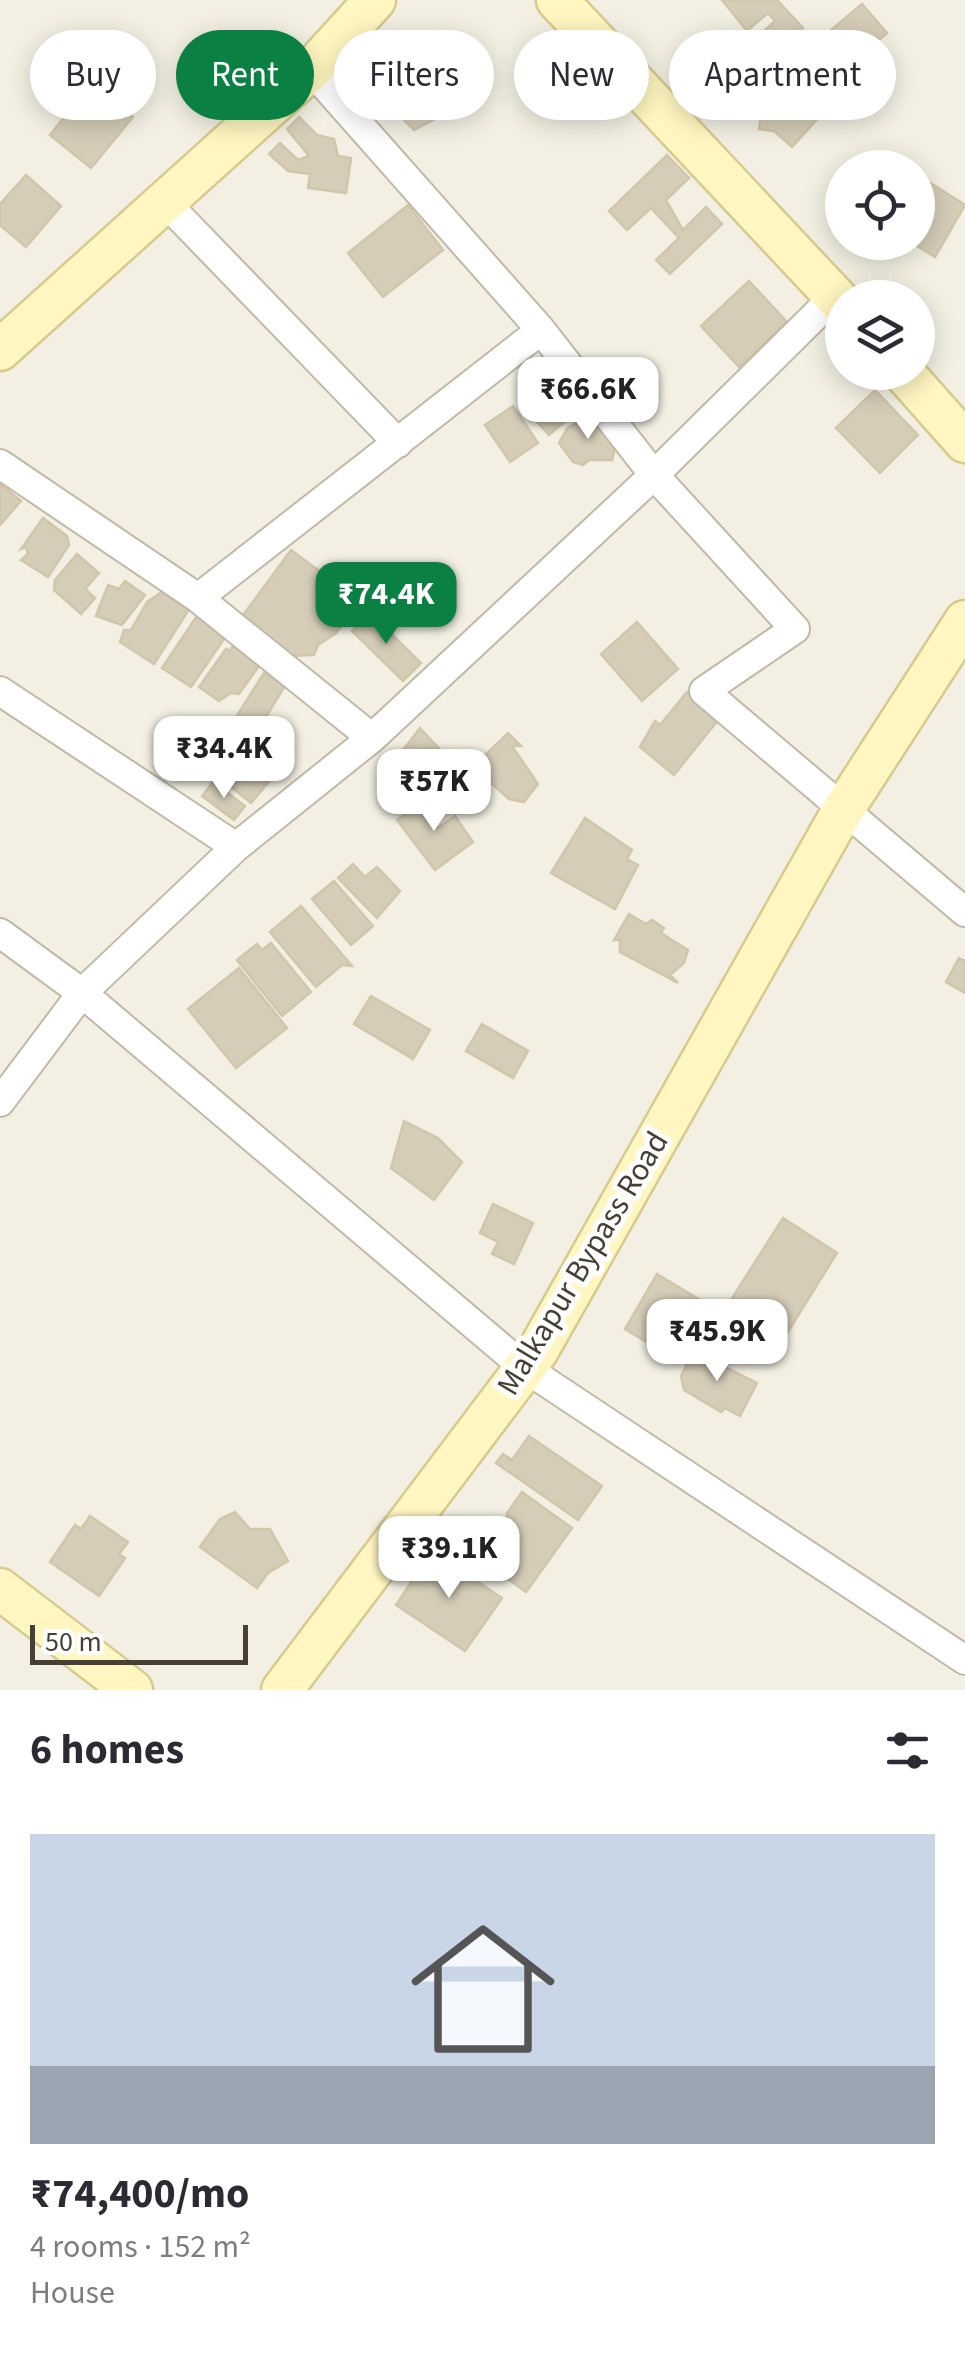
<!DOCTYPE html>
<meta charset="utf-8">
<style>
:root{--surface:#fff;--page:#f7f7f7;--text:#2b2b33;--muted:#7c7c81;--line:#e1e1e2;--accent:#0b8043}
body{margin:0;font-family:"Source Sans 3",sans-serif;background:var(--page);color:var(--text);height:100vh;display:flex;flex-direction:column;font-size:38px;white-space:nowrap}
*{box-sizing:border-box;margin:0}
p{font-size:32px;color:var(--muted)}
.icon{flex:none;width:55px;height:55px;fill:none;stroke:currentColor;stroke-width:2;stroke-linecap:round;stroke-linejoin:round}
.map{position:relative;height:1690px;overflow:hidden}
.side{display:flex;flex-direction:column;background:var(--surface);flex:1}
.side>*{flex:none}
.guide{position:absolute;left:30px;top:30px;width:905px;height:90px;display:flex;gap:20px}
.controls{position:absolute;left:825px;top:150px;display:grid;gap:20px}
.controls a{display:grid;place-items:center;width:110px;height:110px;border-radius:50%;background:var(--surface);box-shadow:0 5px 25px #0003;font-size:50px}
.scale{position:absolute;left:30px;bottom:25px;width:218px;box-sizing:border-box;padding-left:10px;border:5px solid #454033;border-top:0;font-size:28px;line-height:35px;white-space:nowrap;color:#454033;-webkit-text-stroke:8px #fff;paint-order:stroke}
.price{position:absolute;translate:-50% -85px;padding:0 22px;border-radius:20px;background:#fff;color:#222;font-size:32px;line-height:65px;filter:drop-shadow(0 2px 5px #0008)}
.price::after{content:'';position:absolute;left:50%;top:60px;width:30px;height:22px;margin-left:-15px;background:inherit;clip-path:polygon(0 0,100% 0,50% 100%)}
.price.active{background:var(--accent);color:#fff}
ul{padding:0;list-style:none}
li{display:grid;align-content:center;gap:20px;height:530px;padding:0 30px}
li+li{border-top:2px solid var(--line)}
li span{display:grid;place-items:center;height:310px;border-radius:0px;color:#555}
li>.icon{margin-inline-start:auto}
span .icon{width:180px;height:180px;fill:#fffc;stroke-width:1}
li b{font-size:42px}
h2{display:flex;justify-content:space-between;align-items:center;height:120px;padding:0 30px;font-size:42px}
.pill{padding:0 35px;border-radius:45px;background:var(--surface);box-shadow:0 5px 25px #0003;font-size:35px;line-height:90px}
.pill.active{background:var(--accent);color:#fff}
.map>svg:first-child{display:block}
</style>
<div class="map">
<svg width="965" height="1690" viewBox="0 0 965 1690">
<rect width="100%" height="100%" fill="#f3f0e3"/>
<path fill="#d5cdb8" stroke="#d1c6aa" stroke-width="2.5" d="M722 0H777L803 28 738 87 722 70 775 21 768 13 747 31Z
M862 4 887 33 849 65 824 36Z
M423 36 458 79 460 94 435 119 414 130 371 87 393 59Z
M816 64H831L851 82 792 147 774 131 759 129 761 115Z
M91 83 133 117 91 168 50 135Z
M299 117 317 135 334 139 338 156 351 158 346 193 308 188 310 174 288 171 269 154 280 143 298 160 309 156 287 129Z
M667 155 689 178 666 200 683 230 706 207 722 224 670 274 656 260 679 238 651 208 627 230 609 211Z
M26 175 61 206 26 247 0 225V204Z
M918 175 965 205 935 257 911 242H918Z
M408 205 443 250 383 297 348 253Z
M749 281 787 322 739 367 701 326Z
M557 374 584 405 549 435 522 405Z
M875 390 918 435 880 473 836 428Z
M513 406 538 443 510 462 485 425Z
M590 414 616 445 612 460H589L583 465 573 462 559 443 567 429Z
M0 484 21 501 0 525Z
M43 518 67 536 69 545 48 577 21 560 28 554 26 547 21 549Z
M291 550 360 601 336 633 318 645 314 655 285 656 238 622Z
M77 554 99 573 85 589 95 598 81 614 54 590 55 580Z
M125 581 145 595 122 625 96 616 108 585 119 589Z
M163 591 190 608 154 664 120 642 124 630H131L147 602Z
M370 613 421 663 403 681 352 631Z
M197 616 226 636 191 687 162 668Z
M637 622 678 669 642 701 601 654Z
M234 645 261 663 239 694 231 693 219 701 199 687 226 649 229 651Z
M264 673 285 686 256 733 234 720Z
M687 692 719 719 674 775 640 747 655 721 660 725Z
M420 728 459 770 431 795 397 758Z
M508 733 521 746H512L538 784 524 802 509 799 473 767Z
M246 745 278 771 251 803 219 777Z
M213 782 245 806 234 820 202 796Z
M428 797 440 813 429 815 438 828 455 816 473 842 435 870 397 820Z
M585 818 632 850 627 859 638 865 615 909 551 873Z
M353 864 365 877 377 867 400 891 377 918 338 878Z
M334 881 373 926 351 945 312 899Z
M301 906 352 966 342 965 316 987 270 932Z
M629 914 646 924 652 920 664 928 661 933 688 950 684 963 670 975 678 983 620 952V939L614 940Z
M271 943 311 992 282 1016 237 960 257 944 262 950Z
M959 958 965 961V993L946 982Z
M239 968 287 1028 236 1068 188 1009Z
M371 996 430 1030 413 1059 354 1024Z
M482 1024 528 1051 513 1078 466 1051Z
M404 1121 438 1138 462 1162 434 1200 391 1168Z
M493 1204 533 1223 514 1264 492 1254 498 1242 480 1233Z
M783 1218 837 1253 784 1338 729 1303Z
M657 1274 700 1300 691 1315 702 1321 678 1361 625 1329Z
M694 1351 757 1383 740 1416 725 1408 721 1412 684 1390 681 1376Z
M529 1436 602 1486 578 1520 496 1463 503 1454 512 1460Z
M522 1492 572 1528 526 1592 501 1574 507 1513Z
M235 1512 250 1529H270L288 1561 268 1573 257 1588 200 1547 220 1519Z
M90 1516 128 1542 119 1554 125 1558 99 1596 50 1562 75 1525 81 1529Z
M432 1551 502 1598 465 1651 396 1605Z"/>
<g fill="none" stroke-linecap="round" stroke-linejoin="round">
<defs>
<path id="street" d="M311 70 541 330 654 475 795 629 704 691 965 912
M165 202 398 443
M0 464 198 598 372 738
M198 598 541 330
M0 691 236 847
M0 933 82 993 525 1368 965 1660
M0 1102 82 993 236 847 372 738 654 475 835 296"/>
<path id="secondary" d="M557 0 842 304
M0 350 311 70 375 0
M903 372 965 442
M0 1589 132 1690
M282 1690 537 1352 843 810 965 621"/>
</defs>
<use href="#street" stroke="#bfb9a5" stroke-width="32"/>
<use href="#secondary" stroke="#d6cb8f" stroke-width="45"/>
<use href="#street" stroke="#fff" stroke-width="28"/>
<use href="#secondary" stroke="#fff6c1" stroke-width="40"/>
</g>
<g text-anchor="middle" stroke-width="10" stroke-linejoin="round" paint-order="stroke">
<g font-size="32" fill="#454033" stroke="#fff">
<text transform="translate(582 1263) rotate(-59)" y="11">Malkapur Bypass Road</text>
</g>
</g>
</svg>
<div class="controls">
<a><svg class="icon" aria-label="locate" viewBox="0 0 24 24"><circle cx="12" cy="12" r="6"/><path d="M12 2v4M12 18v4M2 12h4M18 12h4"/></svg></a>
<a><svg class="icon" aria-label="layers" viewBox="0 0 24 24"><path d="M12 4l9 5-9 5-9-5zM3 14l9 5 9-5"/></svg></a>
</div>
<div class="scale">50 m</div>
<b class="price" style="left:588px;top:442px">₹66.6K</b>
<b class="price active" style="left:386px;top:647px">₹74.4K</b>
<b class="price" style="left:224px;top:801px">₹34.4K</b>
<b class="price" style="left:434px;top:834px">₹57K</b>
<b class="price" style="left:717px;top:1384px">₹45.9K</b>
<b class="price" style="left:449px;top:1601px">₹39.1K</b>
<div class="guide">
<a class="pill">Buy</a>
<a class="pill active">Rent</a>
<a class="pill">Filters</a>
<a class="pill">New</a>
<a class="pill">Apartment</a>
</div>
</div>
<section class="side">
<h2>6 homes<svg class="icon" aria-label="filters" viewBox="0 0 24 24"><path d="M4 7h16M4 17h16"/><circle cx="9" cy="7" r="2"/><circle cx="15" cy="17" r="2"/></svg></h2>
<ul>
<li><span style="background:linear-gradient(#c9d6e8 75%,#9aa5b1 0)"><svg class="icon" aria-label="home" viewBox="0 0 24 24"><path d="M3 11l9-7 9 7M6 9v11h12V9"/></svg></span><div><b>₹74,400/mo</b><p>4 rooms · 152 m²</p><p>House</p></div></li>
</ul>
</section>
